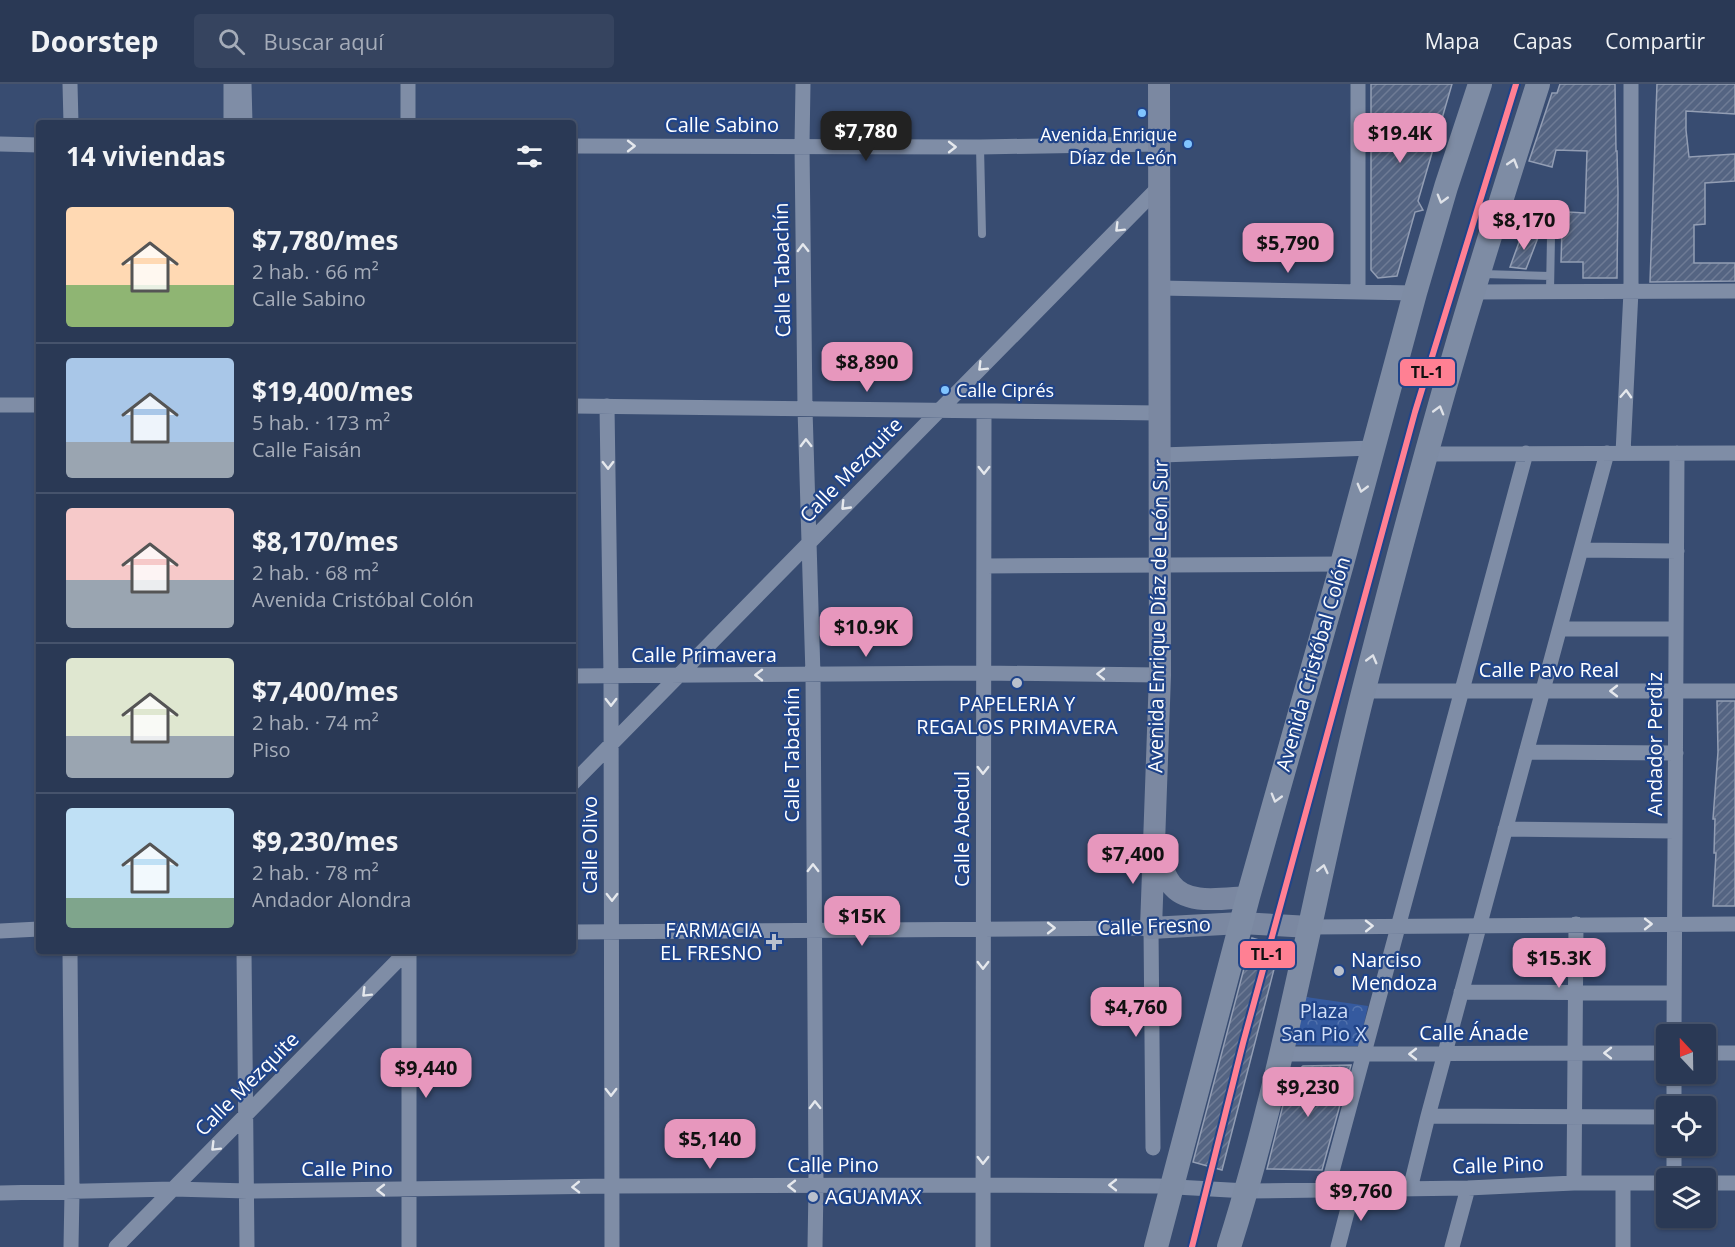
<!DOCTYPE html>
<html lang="es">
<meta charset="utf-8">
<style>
:root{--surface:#2a3955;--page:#36445f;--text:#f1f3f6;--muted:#a5acb9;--line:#46536c;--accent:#e797bd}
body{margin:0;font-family:"Open Sans",sans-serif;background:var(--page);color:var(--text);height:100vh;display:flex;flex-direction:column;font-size:22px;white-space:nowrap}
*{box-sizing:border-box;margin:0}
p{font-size:20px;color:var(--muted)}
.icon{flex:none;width:33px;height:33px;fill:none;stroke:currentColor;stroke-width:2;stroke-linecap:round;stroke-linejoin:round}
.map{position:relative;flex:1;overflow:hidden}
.sheet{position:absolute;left:36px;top:36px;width:540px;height:834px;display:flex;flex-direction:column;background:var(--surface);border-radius:6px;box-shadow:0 2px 4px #0004,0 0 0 2px var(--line)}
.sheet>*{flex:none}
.needle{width:39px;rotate:338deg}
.buttons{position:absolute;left:1656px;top:940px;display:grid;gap:12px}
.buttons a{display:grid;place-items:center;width:60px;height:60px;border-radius:6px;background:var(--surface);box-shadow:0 2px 4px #0004,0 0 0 2px var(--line);font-size:30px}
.price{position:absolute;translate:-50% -51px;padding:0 14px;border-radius:12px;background:var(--accent);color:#111;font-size:20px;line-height:39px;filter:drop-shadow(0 2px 3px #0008)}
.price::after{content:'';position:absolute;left:50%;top:36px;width:18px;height:14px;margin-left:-9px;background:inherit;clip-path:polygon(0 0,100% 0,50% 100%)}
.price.on{background:#222;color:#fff}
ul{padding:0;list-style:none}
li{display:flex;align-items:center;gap:18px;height:150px;padding:0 30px}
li+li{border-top:2px solid var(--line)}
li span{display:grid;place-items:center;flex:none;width:168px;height:120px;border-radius:6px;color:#555}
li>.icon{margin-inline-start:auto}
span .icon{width:72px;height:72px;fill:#fffc;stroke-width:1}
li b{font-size:26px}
h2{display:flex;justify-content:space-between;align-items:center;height:72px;padding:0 30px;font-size:26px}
header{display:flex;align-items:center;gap:36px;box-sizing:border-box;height:84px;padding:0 30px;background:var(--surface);border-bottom:2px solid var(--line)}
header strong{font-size:28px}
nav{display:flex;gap:33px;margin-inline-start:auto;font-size:21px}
.search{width:420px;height:54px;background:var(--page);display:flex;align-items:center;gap:15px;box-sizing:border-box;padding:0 21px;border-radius:6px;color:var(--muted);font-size:22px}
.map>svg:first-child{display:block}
</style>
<header>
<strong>Doorstep</strong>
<div class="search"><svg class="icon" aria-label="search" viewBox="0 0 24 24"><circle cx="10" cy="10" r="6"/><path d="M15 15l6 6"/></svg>Buscar aquí</div>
<nav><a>Mapa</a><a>Capas</a><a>Compartir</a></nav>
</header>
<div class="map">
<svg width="1735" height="1163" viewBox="0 0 1735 1163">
<defs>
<pattern id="park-crowns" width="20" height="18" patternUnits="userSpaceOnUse" patternTransform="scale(1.5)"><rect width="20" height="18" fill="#355a9f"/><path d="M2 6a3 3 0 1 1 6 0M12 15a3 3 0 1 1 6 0" fill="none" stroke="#5373ad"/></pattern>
<pattern id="building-hatch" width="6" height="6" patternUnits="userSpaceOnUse" patternTransform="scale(1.5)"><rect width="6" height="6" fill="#546482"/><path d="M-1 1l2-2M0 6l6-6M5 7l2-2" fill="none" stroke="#6e7b95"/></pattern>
</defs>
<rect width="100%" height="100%" fill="#384c71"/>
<path fill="url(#park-crowns)" d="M1306 913 1368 922 1359 962 1295 961Z"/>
<path fill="url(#building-hatch)" stroke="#939eb4" stroke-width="1.5" d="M1371 0H1452L1418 117 1423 126 1415 128 1397 192 1378 194 1371 186Z
M1560 0H1615L1616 67H1617L1618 109 1617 194H1583V178H1561L1562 145H1568L1569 128 1585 129 1587 67 1556 66 1552 83 1529 77 1552 9H1557Z
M1657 0H1735V30L1686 27V46L1689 73 1735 70V97L1705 99V140L1694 141V179H1735V197L1650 198Z
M1522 150 1539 151 1526 185 1510 183Z
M1717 617H1735V822H1713L1716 769H1714L1715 735H1713L1718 668Z
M1252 854 1280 862 1222 1086 1193 1078Z
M1351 981 1322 1086 1267 1085 1291 989 1296 988 1303 982Z"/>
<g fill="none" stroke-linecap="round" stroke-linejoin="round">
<path stroke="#7f8da6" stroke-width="8" d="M980 63 982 150
M1498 138 1540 140C1547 142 1550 145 1551 152L1550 208
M1483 190 1550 192"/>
<path stroke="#7f8da6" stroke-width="15" d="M70 0 71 39
M244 0 245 39
M408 0V39
M803 0 802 61 805 325 813 591 816 1102 815 1163
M1358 0V208
M231 39V0
M0 60 39 61
M573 62 980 63 1159 60
M1160 204 1415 209
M1473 208 1735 207
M0 321H39
M573 322 1160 329
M607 322 611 592 612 1163
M1623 369 1631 207V0
M1426 370 1735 369
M1161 371 1373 364
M1581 466 1677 467
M984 482 1342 480
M1560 545H1676
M573 592 983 589 1160 591
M1364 607H1735
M1526 668 1676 669
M573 699 1160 102
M1505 745 1675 747
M1310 843 1735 840
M0 847 39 845
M573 848 1151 844 1153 1064
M70 867 72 1108 71 1163
M244 867 247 1163
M409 867V1163
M1461 908 1674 909
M1674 951 1677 369
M1706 969H1735
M1281 970 1666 969
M1674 1023V990
M1428 1032 1666 1033
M1674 1095V1062
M1574 1099 1576 840
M1706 1099H1735
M1410 1105 1428 1032 1607 369
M1327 1106 1526 369
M0 1109 173 1105 248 1107 611 1102 983 1101 1158 1102 1247 1107 1468 1104 1574 1099H1666
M116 1163 407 867
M983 1163 984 327
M1338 1163 1353 1105
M1452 1163 1468 1104
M1623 1163V1099"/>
<path stroke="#7b88a1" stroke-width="22" d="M1159 0 1160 591 1151 844 1241 839 1310 843
M1157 769C1161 779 1164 791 1171 800 1187 822 1223 814 1248 813"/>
<path stroke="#7e8ca4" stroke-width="24" d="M1156 1163 1248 813 1342 480 1415 209 1446 103 1480 0
M1229 1163C1287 980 1317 790 1364 605 1398 472 1433 339 1473 208 1494 138 1516 69 1538 0"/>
<defs>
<path id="rail-1" d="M1192 1163 1243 959 1415 328 1516 0"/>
</defs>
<use href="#rail-1" stroke="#204489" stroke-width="10"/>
<use href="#rail-1" stroke="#ff8093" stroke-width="6"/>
</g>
<defs><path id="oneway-chevron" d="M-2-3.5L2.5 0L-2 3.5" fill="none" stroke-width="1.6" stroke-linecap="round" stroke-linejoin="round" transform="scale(1.5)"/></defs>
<g stroke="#e5e8ed">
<use href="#oneway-chevron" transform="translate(631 62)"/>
<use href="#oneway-chevron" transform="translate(952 63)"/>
<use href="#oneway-chevron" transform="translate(1119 144) rotate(135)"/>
<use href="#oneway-chevron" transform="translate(803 164) rotate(-91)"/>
<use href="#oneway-chevron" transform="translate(982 283) rotate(135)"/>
<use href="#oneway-chevron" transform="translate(1626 310) rotate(-87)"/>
<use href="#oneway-chevron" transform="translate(806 359) rotate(-91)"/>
<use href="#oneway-chevron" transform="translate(608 381) rotate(89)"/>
<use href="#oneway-chevron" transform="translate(984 386) rotate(90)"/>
<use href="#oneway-chevron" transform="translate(845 422) rotate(134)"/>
<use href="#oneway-chevron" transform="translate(1101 590) rotate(-179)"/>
<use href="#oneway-chevron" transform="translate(759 591) rotate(180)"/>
<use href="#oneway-chevron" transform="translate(1614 607) rotate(-180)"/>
<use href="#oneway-chevron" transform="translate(611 618) rotate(90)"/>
<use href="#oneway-chevron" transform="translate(983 686) rotate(90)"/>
<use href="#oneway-chevron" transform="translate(813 784) rotate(-90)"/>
<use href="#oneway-chevron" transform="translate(612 813) rotate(90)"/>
<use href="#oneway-chevron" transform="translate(1648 840)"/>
<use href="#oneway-chevron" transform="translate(1369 842) rotate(-1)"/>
<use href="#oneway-chevron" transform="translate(1051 844)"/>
<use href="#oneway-chevron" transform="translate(983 881) rotate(90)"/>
<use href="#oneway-chevron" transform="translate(366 909) rotate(135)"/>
<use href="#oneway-chevron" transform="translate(1608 969) rotate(180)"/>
<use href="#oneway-chevron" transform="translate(1413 970) rotate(180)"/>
<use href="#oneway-chevron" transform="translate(611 1008) rotate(90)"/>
<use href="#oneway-chevron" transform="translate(815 1021) rotate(-91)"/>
<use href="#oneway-chevron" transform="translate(215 1063) rotate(135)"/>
<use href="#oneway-chevron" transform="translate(983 1076) rotate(90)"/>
<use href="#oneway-chevron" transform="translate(1113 1101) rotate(-180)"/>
<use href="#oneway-chevron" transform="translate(792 1102) rotate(180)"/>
<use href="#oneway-chevron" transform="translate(576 1103) rotate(179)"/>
<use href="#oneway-chevron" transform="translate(381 1106) rotate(180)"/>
</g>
<g stroke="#dfe2e8">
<use href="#oneway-chevron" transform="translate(1513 79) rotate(-73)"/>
<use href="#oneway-chevron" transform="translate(1442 115) rotate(106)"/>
<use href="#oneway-chevron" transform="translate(1439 326) rotate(-74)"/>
<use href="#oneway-chevron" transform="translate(1362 404) rotate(105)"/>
<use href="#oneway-chevron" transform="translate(1372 575) rotate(-75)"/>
<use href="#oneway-chevron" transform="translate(1276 714) rotate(106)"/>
<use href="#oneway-chevron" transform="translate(1323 785) rotate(-77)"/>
</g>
<g fill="#80c4ff" stroke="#204489" stroke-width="2">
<circle cx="1142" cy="29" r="5"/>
<circle cx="1188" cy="60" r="5"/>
<circle cx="945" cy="306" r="5"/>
</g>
<g fill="#b9c0cd" stroke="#204489" stroke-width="2">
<circle cx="1017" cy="599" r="6"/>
<path d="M771 849h6v6h6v6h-6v6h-6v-6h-6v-6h6z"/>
<circle cx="1339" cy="887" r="6"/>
<circle cx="813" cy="1113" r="6"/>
</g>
<g text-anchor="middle" stroke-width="4.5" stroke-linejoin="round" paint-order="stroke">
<g font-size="18" fill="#fff" stroke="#204489" text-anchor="end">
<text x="1177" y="57">Avenida Enrique<tspan x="1177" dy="23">Díaz de León</tspan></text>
<text x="956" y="313" text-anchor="start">Calle Ciprés</text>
</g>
<g font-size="20" fill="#fff" stroke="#204489">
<text x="722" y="48">Calle Sabino</text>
<text transform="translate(782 186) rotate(-91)" y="7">Calle Tabachín</text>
<text transform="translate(851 386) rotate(-46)" y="7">Calle Mezquite</text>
<text transform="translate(1158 532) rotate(-89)" y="7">Avenida Enrique Díaz de León Sur</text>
<text x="704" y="578">Calle Primavera</text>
<text transform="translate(1313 580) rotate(-74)" y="7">Avenida Cristóbal Colón</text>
<text x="1549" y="593">Calle Pavo Real</text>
<text transform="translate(1655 660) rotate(-90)" y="7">Andador Perdiz</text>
<text transform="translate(792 671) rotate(-90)" y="7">Calle Tabachín</text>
<text transform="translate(962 745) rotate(-90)" y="7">Calle Abedul</text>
<text transform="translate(590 761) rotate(-90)" y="7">Calle Olivo</text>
<text transform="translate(1154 842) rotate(-2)" y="7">Calle Fresno</text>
<text x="1474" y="956">Calle Ánade</text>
<text transform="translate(247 1000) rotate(-45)" y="7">Calle Mezquite</text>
<text x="833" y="1088">Calle Pino</text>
<text transform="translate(1498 1081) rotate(-2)" y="7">Calle Pino</text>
<text x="347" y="1092">Calle Pino</text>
</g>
<g font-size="20" fill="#fff" stroke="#204489" text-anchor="start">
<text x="1017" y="627" text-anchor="middle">PAPELERIA Y<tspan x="1017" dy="23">REGALOS PRIMAVERA</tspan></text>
<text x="762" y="853" text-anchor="end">FARMACIA<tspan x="762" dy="23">EL FRESNO</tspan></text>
<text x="1351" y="883">Narciso<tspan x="1351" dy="23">Mendoza</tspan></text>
<text x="825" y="1120">AGUAMAX</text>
</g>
<g font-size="20" fill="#d0def8" stroke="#204489">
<text x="1324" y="934">Plaza<tspan x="1324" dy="23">San Pio X</tspan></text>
</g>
</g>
<g stroke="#204489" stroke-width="2">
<rect x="1399" y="274" width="57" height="29" rx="6" fill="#ff8093"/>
<rect x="1239" y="856" width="57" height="29" rx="6" fill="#ff8093"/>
</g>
<g font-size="16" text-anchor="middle" font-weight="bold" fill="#111">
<text x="1427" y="294">TL-1</text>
<text x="1267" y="876">TL-1</text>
</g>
</svg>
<div class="buttons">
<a><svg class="needle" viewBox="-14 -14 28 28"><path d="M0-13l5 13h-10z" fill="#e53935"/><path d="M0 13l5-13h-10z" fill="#a5acb9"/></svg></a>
<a><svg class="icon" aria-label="locate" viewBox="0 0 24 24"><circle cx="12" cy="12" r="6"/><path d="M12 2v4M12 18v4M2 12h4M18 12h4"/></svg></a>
<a><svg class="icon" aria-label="layers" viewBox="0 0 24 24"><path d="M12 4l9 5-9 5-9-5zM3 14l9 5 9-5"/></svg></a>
</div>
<b class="price on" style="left:866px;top:78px">$7,780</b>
<b class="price" style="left:1400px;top:80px">$19.4K</b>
<b class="price" style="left:1524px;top:167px">$8,170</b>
<b class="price" style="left:1288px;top:190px">$5,790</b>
<b class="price" style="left:867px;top:309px">$8,890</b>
<b class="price" style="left:866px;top:574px">$10.9K</b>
<b class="price" style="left:1133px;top:801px">$7,400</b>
<b class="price" style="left:862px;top:863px">$15K</b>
<b class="price" style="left:1559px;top:905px">$15.3K</b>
<b class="price" style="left:1136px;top:954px">$4,760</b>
<b class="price" style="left:426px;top:1015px">$9,440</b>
<b class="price" style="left:1308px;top:1034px">$9,230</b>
<b class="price" style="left:710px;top:1086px">$5,140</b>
<b class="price" style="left:1361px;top:1138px">$9,760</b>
<section class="sheet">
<h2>14 viviendas<svg class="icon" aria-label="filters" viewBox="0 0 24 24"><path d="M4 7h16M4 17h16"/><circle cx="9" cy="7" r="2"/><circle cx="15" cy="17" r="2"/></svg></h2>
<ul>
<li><span style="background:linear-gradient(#ffd9b3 65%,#8fb573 0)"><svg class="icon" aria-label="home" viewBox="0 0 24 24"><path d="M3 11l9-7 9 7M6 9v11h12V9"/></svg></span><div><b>$7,780/mes</b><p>2 hab. · 66 m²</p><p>Calle Sabino</p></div></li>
<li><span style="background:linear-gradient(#a9c7e8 70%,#9aa5b1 0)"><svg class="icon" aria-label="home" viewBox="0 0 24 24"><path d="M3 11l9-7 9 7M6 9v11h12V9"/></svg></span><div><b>$19,400/mes</b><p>5 hab. · 173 m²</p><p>Calle Faisán</p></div></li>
<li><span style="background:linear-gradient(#f6c9c9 60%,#9aa5b1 0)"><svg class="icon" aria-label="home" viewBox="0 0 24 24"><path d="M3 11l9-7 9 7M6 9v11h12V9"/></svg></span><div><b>$8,170/mes</b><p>2 hab. · 68 m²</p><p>Avenida Cristóbal Colón</p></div></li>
<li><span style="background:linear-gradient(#dfe7d0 65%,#9aa5b1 0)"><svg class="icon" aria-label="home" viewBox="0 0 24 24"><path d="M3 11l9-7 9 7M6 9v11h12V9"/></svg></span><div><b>$7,400/mes</b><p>2 hab. · 74 m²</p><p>Piso</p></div></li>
<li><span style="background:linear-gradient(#bfe0f5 75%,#7fa58c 0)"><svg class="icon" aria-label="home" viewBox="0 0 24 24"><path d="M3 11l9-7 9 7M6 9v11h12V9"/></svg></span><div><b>$9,230/mes</b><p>2 hab. · 78 m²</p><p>Andador Alondra</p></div></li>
</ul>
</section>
</div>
